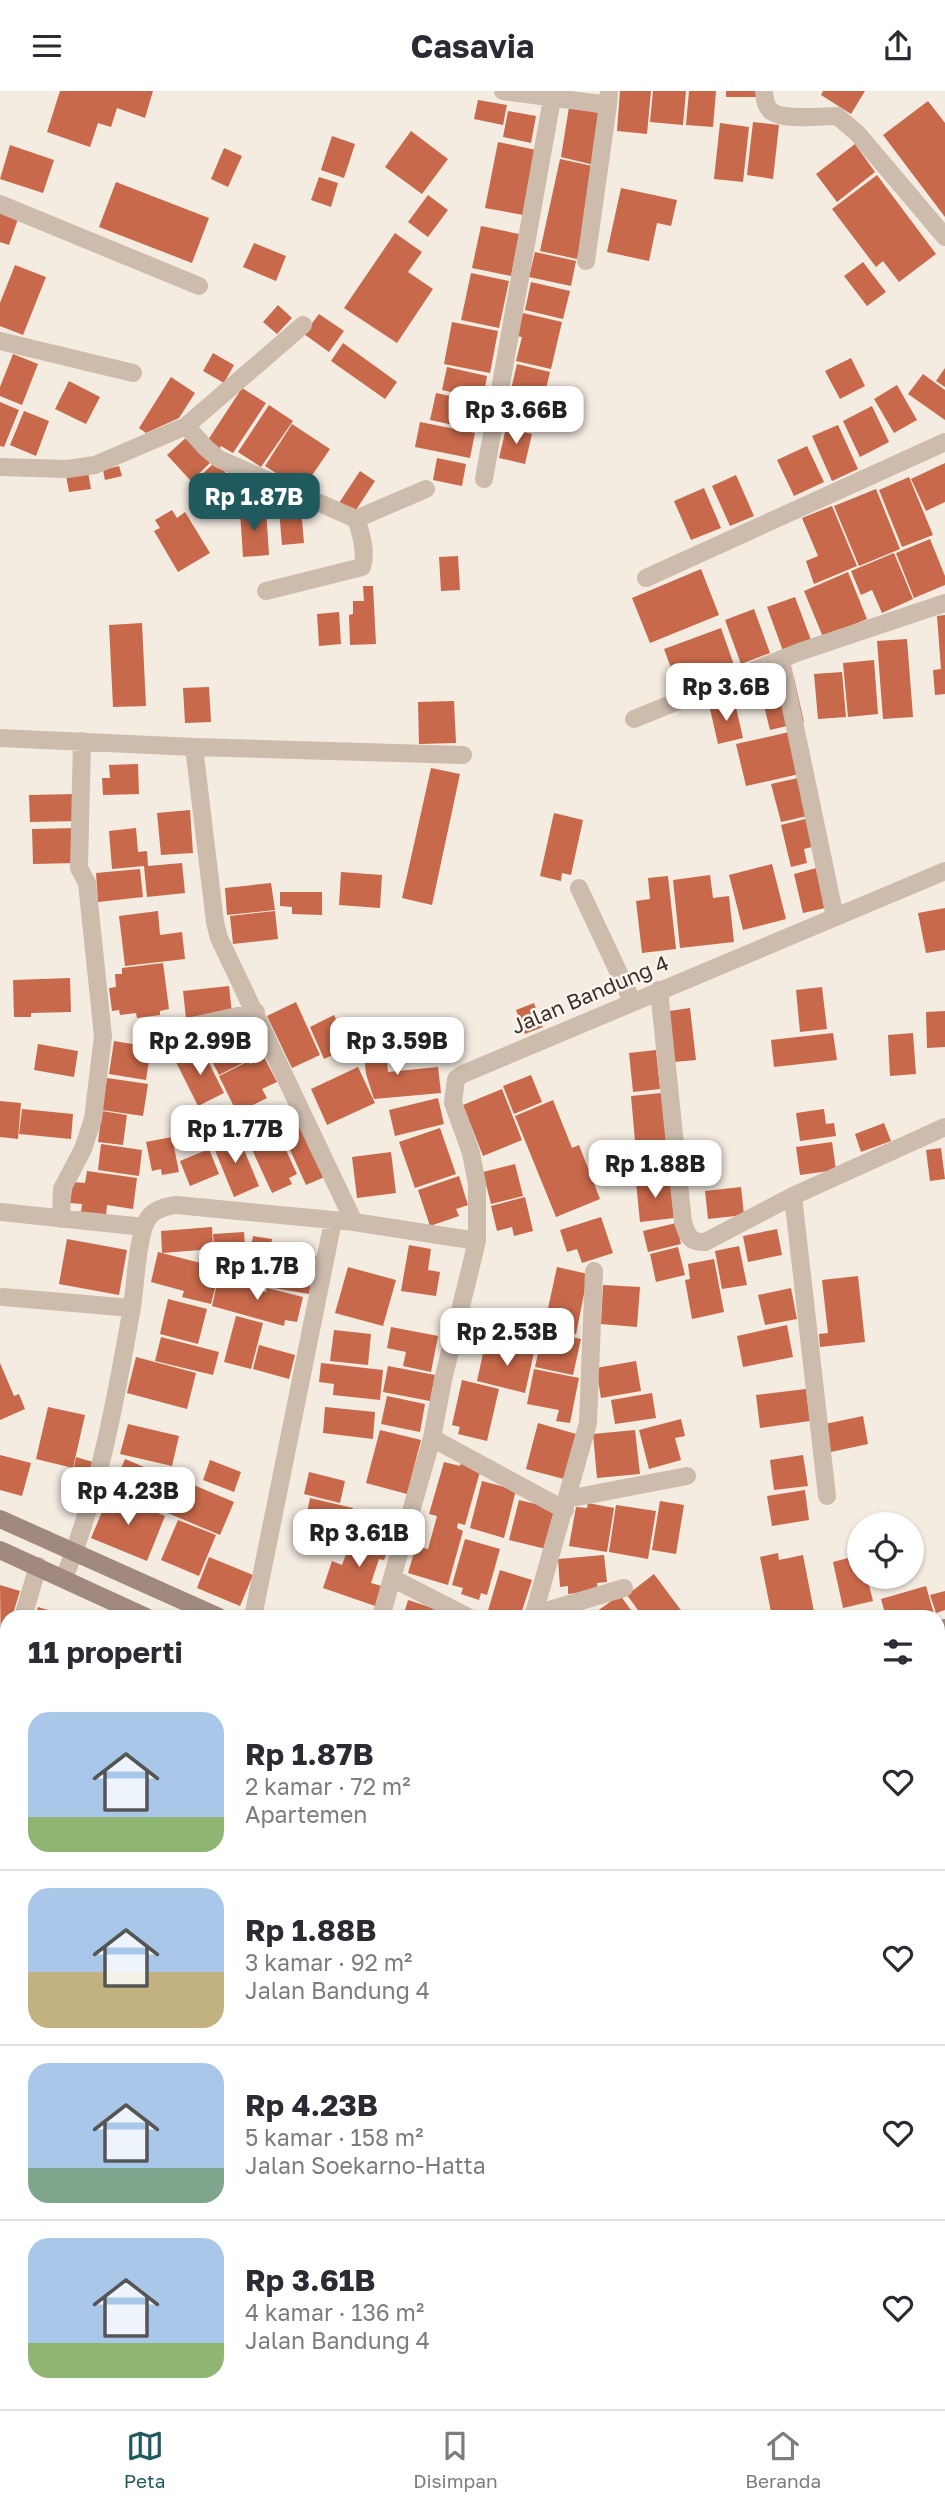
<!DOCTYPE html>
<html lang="id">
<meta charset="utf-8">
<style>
:root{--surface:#fff;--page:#f7f7f7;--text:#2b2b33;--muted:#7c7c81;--line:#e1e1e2;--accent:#1f5a5e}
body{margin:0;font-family:"Golos Text",sans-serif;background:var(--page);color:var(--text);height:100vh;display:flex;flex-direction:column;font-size:26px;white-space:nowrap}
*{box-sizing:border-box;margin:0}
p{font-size:23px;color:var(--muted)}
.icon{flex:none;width:38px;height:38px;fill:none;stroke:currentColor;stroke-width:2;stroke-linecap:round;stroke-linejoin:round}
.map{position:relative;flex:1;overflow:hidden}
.drawer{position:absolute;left:0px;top:1519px;width:945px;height:800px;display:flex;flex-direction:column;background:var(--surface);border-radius:21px 21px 0 0;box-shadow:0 2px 5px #0004}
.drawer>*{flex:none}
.buttons{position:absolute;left:847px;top:1421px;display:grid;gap:14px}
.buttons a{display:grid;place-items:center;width:77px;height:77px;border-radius:50%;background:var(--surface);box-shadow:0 2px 5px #0004;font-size:35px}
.price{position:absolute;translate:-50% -60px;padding:0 16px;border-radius:14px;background:#fff;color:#222;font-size:23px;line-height:46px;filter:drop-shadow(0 2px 4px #0008)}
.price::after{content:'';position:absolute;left:50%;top:42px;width:21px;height:16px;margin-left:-10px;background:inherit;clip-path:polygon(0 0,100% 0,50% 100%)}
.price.active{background:var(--accent);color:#fff}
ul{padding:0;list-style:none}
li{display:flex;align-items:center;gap:21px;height:175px;padding:0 28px}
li+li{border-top:2px solid var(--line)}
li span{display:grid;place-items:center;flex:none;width:196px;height:140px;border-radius:21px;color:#555}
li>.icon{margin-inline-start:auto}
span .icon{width:84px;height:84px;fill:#fffc;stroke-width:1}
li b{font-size:30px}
h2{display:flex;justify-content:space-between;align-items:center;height:84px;padding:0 28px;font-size:30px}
header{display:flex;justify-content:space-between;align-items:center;height:91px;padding:0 28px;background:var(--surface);font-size:32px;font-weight:700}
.tab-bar{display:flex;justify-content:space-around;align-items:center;height:98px;border-top:2px solid var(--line);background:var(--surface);font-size:19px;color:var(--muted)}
.tab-bar a{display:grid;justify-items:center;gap:4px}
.tab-bar .active{color:var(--accent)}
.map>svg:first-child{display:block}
</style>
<header><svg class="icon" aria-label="menu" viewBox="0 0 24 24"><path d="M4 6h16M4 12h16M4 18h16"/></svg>Casavia<svg class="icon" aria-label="share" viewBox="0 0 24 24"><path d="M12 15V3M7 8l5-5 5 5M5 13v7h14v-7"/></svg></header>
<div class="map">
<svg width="945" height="2318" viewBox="0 0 945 2318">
<rect width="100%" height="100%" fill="#f4ebe1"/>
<path fill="#c8694b" d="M60 0H153L145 27 117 17 111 36 98 32 90 56 47 41Z
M620 0H651L647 43 617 40Z
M653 0H686L683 34 650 31Z
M689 0H716L713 36 686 34Z
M726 0H760V6H726Z
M823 0H865L851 23 821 4Z
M478 9 507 14 503 34 474 28Z
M928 10 945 32V126L883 44Z
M569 16 605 23 594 74 561 66Z
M508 20 536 25 531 52 503 46Z
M753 31 779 34 773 88 747 84Z
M720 32 749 36 743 91 714 88Z
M411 40 448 68 422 103 385 76Z
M332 45 355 53 344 87 321 79Z
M498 51 536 59 523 124 485 117Z
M855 53 875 81 837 111 816 83Z
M10 54 54 69 43 102 0 88Z
M224 57 242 65 228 96 211 88Z
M560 68 597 76 577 168 540 160Z
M877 84 936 163 899 191 883 170 876 176 832 118Z
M319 86 338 92 331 116 311 109Z
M116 91 209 127 192 172 99 136Z
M621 97 677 109 671 135 657 132 649 170 607 161Z
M428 104 448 119 428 146 408 131Z
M0 122 18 128 9 154 0 151Z
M481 135 519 143 511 185 472 177Z
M395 142 422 161 408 181 433 198 397 252 344 217Z
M254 152 286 165 276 190 243 176Z
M535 161 576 170 571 195 529 186Z
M863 171 886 201 867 215 844 185Z
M15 174 46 186 23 244 0 235V212Z
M471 182 509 190 499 237 461 229Z
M531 191 570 200 563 228 525 219Z
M278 214 292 227 277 243 263 231Z
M523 222 562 231 551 278 516 270 522 246 517 245Z
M319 223 344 240 329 261 304 243Z
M452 231 498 240 490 282 444 273Z
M343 252 397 291 385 308 331 270Z
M213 262 234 274 224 292 203 280Z
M13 263 38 273 22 314 0 305V296Z
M851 267 865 295 840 308 825 280Z
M517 273 550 281 536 340 503 332Z
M447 276 487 285 483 308 442 299Z
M945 277V296L936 290Z
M923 283 945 299V329L908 303Z
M171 286 195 302 179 327 146 342 139 337Z
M69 290 100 306 86 333 55 318Z
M897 294 917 329 894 342 874 308Z
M242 297 266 312 233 362 221 355 218 360 206 352Z
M436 302 483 312 477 339 430 329Z
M0 311 19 319 4 356 0 355Z
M269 314 293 330 261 376 238 361Z
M872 315 889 351 860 366 843 330Z
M24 320 49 330 36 365 10 354Z
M420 331 475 342 470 367 415 356Z
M292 333 330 358 302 399 265 375Z
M838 334 858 378 832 390 812 345Z
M506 337 532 343 525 373 499 367Z
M189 344 212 370 191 390 167 364Z
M807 355 824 391 794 405 777 369Z
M437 367 466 373 462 395 433 389Z
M215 371 229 385 208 405 195 390Z
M945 372V411L926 420 911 388Z
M119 375 122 385 105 389 103 379Z
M360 380 375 390 354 422 339 412Z
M88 381 91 398 69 401 66 384Z
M736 384 754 425 730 435 712 395Z
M909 386 933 444 902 456 879 399Z
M704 397 721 437 691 449 674 410Z
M876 398 900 458 859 475 834 415Z
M832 415 857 475 814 493 806 470 818 465 802 427Z
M301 417 304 452 282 454 279 419Z
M266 418 269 464 243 466 240 420Z
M172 419 177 427 185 421 210 462 178 481 154 440 160 437 155 429Z
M930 448 945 485V494L914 507 896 462Z
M894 462 913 508 882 522 872 499 861 504 851 480Z
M458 465 460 499 441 500 439 466Z
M701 478 719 524 650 552 632 507Z
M848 481 867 528 823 546 804 500Z
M363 495H373L376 553 350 554 349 524 353 523V510H364Z
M795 506 811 549 783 560 767 516Z
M754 518 770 562 741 573 725 529Z
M339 521 341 553 319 555 317 523Z
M945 524V603L935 604 933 579 941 578 937 525Z
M142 532 146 615 113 616 109 534Z
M721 537 734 574 682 593 679 583 674 585 664 558Z
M907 548 913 626 883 628 877 550Z
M874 569 878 623 848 626 843 572Z
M842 581 846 626 818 628 814 583Z
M794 587 804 631 770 639 759 595Z
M209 596 211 631 185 632 183 597Z
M454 610 456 652 419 653 418 611Z
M735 612 743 647 718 653 710 618Z
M798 639 808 681 746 695 736 653Z
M138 673 139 703 103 704 102 687H110L109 674Z
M431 677 460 683 432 814 402 807Z
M807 685 816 723 781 731 771 693Z
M76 703 77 730 30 731 29 704Z
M190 719 193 762 161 764 157 722Z
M554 722 583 729 571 784 562 782 561 790 540 785Z
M817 725 824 753 804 758 807 772 791 776 781 734Z
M76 737 77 772 33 773 32 738Z
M136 737 138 761 147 760 148 775 182 772 185 802 147 806 144 775 112 778 109 740Z
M772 773 786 828 743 839 729 784Z
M824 775 834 815 803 822 794 783Z
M140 778 143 806 98 811 96 782Z
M341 781 382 784 380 817 339 814Z
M710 784 713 807 729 805 734 851 680 857 673 789Z
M668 785 676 858 642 862 636 810 650 808 648 787Z
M271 792 275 819 227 824 225 797Z
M280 801H322V824L292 823V816L280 815Z
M945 817V859L926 862 918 822Z
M158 820 160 844 182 841 185 868 125 875 119 825Z
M275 820 278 848 233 853 230 825Z
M163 872 169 918 160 920V924L137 927 136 922 120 924 119 919 112 920 109 897 116 896 115 883H122V877Z
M70 887 71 921 31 922V926H14L13 889Z
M229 895 232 922 186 927 183 900Z
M822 896 827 938 800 941 796 899Z
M296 911 320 964 292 977 267 925Z
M534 912 543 936 525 943 516 919Z
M690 917 696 969 674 971 669 920Z
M945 920V956L927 957 926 921Z
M334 924 353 964 345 968 341 960 324 968 310 936Z
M249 936 262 962 219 984 206 958Z
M833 942 837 969 774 976 771 949Z
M913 942 916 983 890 985 888 944Z
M114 950 151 956 146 989 109 983Z
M385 952 388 981 438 976 441 1002 374 1008 366 983 363 954Z
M38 953 78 960 74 986 34 979Z
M201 956 224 1002 198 1015 175 969Z
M656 959 660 998 633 1001 629 962Z
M264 966 277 991 262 998 267 1007 237 1022 219 985 249 970 250 973Z
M358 976 375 1012 327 1034 311 998Z
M531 984 542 1011 514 1023 503 995Z
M107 987 148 993 143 1025 102 1019Z
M502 998 522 1049 483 1065 463 1014Z
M661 1002 667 1057 636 1061 631 1005Z
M438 1007 444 1033 395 1045 389 1019Z
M553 1009 572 1057 579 1054 600 1108 556 1126 515 1025Z
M0 1010 21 1012 18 1048 0 1046Z
M22 1018 73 1023 71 1048 19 1043Z
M824 1018 826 1033 834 1032 836 1045 800 1050 796 1022Z
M102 1020 127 1024 123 1054 98 1051Z
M297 1020 327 1085 306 1094 277 1030Z
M270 1024 297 1083 289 1087 292 1093 272 1102 242 1037Z
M884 1032 891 1050 861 1061 855 1043Z
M440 1037 456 1083 415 1097 399 1051Z
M237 1042 259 1095 234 1106 212 1052Z
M172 1046 179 1081 162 1084 161 1078 152 1080 146 1051Z
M832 1051 836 1079 800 1084 796 1056Z
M101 1053 142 1059 139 1085 98 1079Z
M941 1057 945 1088 930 1090 926 1059Z
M209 1058 219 1083 190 1095 180 1070Z
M391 1061 396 1102 357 1107 352 1066Z
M668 1061 670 1086 622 1091 619 1066Z
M515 1073 523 1105 491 1113 483 1081Z
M87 1080 137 1087 133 1118 107 1114 106 1125 81 1121 82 1113 70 1112 73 1091 85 1092Z
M459 1085 468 1114 456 1118 459 1125 430 1135 418 1099Z
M670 1088 674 1127 640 1131 636 1091Z
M741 1096 744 1124 708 1128 705 1100Z
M525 1106 533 1140 514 1145 512 1136 497 1140 491 1115Z
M601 1126 613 1162 582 1172 577 1158 567 1161 560 1139Z
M676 1132 681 1153 648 1161 643 1140Z
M212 1136 213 1158 162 1162 161 1140Z
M777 1138 782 1164 748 1171 743 1145Z
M244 1141 246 1171 216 1174 213 1143Z
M253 1145 272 1148 271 1156 284 1159 282 1168 291 1170 293 1161 316 1165 309 1203 245 1192Z
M67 1148 127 1159 119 1204 59 1193Z
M409 1154 431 1158 428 1179 440 1181 436 1205 401 1200Z
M739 1155 747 1194 722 1198 715 1160Z
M678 1156 685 1184 656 1191 650 1163Z
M158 1161 220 1177 211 1213 182 1206 184 1200 151 1191Z
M714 1168 724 1221 692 1228 685 1189 690 1188 688 1173Z
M348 1176 396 1189 383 1235 335 1222Z
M557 1176 588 1183 576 1243 544 1236Z
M219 1184 244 1190 243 1195 266 1201 267 1197 303 1206 297 1231 285 1229 284 1235 212 1215Z
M858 1185 865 1251 820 1256 819 1243 828 1242 822 1189Z
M603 1194 640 1196 637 1236 601 1233Z
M791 1197 797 1228 765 1234 758 1204Z
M168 1208 207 1218 198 1253 160 1243Z
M236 1225 263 1232 251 1278 224 1271Z
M787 1234 793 1266 743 1276 737 1245Z
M391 1236 438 1245 431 1281 403 1275 406 1261 387 1257Z
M334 1239 371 1243 368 1274 330 1270Z
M543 1240 581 1248 573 1284 535 1276Z
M161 1246 219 1261 213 1284 155 1270Z
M516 1252 535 1257 525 1302 477 1290 484 1258 513 1265Z
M259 1254 295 1264 289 1288 253 1278Z
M136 1266 196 1282 187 1318 127 1302Z
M636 1270 641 1300 601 1307 596 1277Z
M0 1272 14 1305 19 1303 25 1318 0 1329Z
M321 1272 383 1279 380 1309 333 1304 334 1293 319 1291Z
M388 1275 435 1284 430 1310 383 1301Z
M534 1278 579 1287 570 1332 556 1330 559 1319 527 1313Z
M462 1289 499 1298 487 1350 458 1343 460 1336 452 1334Z
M806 1298 810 1330 760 1337 756 1304Z
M652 1302 656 1327 615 1333 611 1309Z
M387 1305 425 1313 420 1341 381 1333Z
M48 1316 85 1324 73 1377 36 1368Z
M325 1316 375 1321 373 1348 323 1342Z
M863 1325 868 1353 831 1361 825 1333Z
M681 1328 685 1345 675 1347 681 1369 649 1378 639 1339Z
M538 1332 576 1343 564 1388 526 1378Z
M128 1333 179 1345 172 1375 120 1363Z
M380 1339 421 1349 407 1403 366 1392Z
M635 1339 640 1383 597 1387 593 1343Z
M0 1364 31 1372 22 1405 0 1399Z
M803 1364 808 1395 774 1399 770 1369Z
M76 1366 93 1371 84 1413 67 1409Z
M125 1368 161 1383 148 1414 112 1399Z
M210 1369 241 1381 234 1401 203 1389Z
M444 1371 460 1375 461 1372 481 1377 465 1434 458 1432 457 1437 463 1440 448 1494 408 1482 416 1455 428 1458 437 1425 429 1423Z
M309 1381 345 1390 340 1412 304 1403Z
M165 1382 234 1411 220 1444 151 1415Z
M482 1390 516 1399 504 1447 470 1437Z
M805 1399 809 1429 772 1435 767 1405Z
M110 1402 165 1425 147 1470 91 1447Z
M310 1407 353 1417 348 1436 340 1434 339 1442 319 1437 321 1429 306 1426Z
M519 1409 556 1418 546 1458 509 1449Z
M660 1410 684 1414 676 1463 652 1459Z
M588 1412 614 1417 607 1461 569 1455 576 1416 587 1417Z
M616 1414 656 1420 648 1468 609 1461Z
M178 1429 216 1444 199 1485 161 1469Z
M355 1437 391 1449 384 1469 379 1468 371 1492 385 1496 378 1516 323 1497 332 1470 342 1474 348 1458 366 1464 348 1457Z
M465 1448 500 1458 487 1504 481 1502 479 1509 461 1503 463 1497 452 1494Z
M778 1462 779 1469 803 1464 815 1526H772L760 1466Z
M604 1464 607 1491 597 1492 598 1500 568 1503V1495L560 1496 558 1468Z
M859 1464V1486H867L873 1510 843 1517 833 1471Z
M209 1466 253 1484 240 1515 197 1497Z
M500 1479 532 1489 520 1526H495L487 1523Z
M654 1483 686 1526H643L627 1504Z
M0 1494 20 1500 12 1526H7V1543L1 1564Z
M926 1495 934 1523 924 1526H886L881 1508Z
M945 1500V1519L936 1522 930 1504Z
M620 1504 636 1526H595L593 1523Z
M408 1509 439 1519 437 1526H403Z
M38 1516 68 1525V1526H35Z
M938 1670H945V1704H938Z
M7 1685V1722L0 1719V1701Z
M938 1727H945V1771H938Z
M0 1745 7 1748V1820L2 1831 0 1830Z
M945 1774V1818H938V1775Z
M938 1823H945V1856H938Z
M0 1907 7 1912V1932L0 1944Z
M7 2078V2106L0 2102V2092Z
M248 2312H298L301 2318H251Z
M301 2312H327L314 2318H304Z"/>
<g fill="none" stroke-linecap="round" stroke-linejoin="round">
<path stroke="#cdbbac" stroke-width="18" d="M503 0 608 14 609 0
M764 0C765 8 765 15 771 20 783 30 822 25 837 25L857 42 945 146
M0 113 199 195
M586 170 608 14
M0 250 133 282
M186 335 206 357 219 368 356 428C361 442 367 461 362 476L266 500
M0 376 67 378 95 374 186 335 303 234
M484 388 552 8
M356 428 426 398
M646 487 945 351
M781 569 835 826
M634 628 799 561 945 512
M0 647 194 656 215 831 219 847 354 1131
M194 656 463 664
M579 797 632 910
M659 899 683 1131C687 1144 690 1152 705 1151L793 1105 945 1036
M183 937 256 921
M793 1105 827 1405
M0 1121 144 1136
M61 1128 62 1098 83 1058 93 1028 103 945 87 792 79 777 82 650
M3 1206 132 1217
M432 1347 565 1419
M567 1408 687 1385
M64 1487C99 1401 116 1308 132 1216 136 1191 136 1160 144 1136 149 1120 161 1116 176 1114L354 1131 477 1150
M392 1487 468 1526
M533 1524 624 1497
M23 1526 38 1475
M253 1526 333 1130
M381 1526 432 1347 443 1289 477 1150V1093L471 1062 453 1012 456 988 463 983 945 780
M533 1526 588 1332 594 1180
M0 1606 7 1582
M938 1887 945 1886
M0 2018 7 2007
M0 2116 7 2120
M397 2312 400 2318
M348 2318 362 2312"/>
<path stroke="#a18a7d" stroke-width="18" d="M0 1428 219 1526
M0 1459 146 1526
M938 1539 945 1537
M938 1569 945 1567"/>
</g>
<g text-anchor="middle" stroke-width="5" stroke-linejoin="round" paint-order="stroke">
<g font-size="21" fill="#3b302b" stroke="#fbf5ee">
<text transform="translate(590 904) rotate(-23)" y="7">Jalan Bandung 4</text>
</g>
</g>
</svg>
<div class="buttons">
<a><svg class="icon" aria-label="locate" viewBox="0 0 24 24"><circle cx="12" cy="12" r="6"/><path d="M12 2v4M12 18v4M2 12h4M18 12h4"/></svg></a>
</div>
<b class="price" style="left:516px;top:355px">Rp 3.66B</b>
<b class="price active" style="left:254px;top:442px">Rp 1.87B</b>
<b class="price" style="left:726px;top:632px">Rp 3.6B</b>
<b class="price" style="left:200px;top:986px">Rp 2.99B</b>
<b class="price" style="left:397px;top:986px">Rp 3.59B</b>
<b class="price" style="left:235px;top:1074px">Rp 1.77B</b>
<b class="price" style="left:655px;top:1109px">Rp 1.88B</b>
<b class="price" style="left:257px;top:1211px">Rp 1.7B</b>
<b class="price" style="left:507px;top:1277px">Rp 2.53B</b>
<b class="price" style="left:128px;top:1436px">Rp 4.23B</b>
<b class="price" style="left:359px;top:1478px">Rp 3.61B</b>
<section class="drawer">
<h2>11 properti<svg class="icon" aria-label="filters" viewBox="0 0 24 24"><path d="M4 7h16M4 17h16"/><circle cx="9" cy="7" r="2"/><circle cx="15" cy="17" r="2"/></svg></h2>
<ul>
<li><span style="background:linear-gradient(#a9c7e8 75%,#8fb573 0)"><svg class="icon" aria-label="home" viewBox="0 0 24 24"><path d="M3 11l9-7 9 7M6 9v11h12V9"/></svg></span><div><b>Rp 1.87B</b><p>2 kamar · 72 m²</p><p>Apartemen</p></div><svg class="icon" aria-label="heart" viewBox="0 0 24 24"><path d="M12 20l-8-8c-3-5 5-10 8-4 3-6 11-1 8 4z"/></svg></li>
<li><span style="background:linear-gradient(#a9c7e8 60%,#c2b280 0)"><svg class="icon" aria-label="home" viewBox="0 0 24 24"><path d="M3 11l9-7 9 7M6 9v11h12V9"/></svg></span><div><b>Rp 1.88B</b><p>3 kamar · 92 m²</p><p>Jalan Bandung 4</p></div><svg class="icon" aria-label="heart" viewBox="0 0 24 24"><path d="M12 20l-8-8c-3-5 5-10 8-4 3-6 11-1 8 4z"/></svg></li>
<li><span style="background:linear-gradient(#a9c7e8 75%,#7fa58c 0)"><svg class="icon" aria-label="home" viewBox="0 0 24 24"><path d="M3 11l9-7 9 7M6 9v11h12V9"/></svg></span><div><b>Rp 4.23B</b><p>5 kamar · 158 m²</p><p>Jalan Soekarno-Hatta</p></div><svg class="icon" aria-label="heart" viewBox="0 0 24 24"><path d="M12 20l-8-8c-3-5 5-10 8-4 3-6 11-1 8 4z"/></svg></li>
<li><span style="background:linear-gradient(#a9c7e8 75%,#8fb573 0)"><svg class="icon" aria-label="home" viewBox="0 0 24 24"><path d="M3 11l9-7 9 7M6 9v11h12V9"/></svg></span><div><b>Rp 3.61B</b><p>4 kamar · 136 m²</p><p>Jalan Bandung 4</p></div><svg class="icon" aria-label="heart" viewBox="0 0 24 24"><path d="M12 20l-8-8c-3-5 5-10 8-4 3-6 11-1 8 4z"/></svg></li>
</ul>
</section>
</div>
<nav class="tab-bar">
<a class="active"><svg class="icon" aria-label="map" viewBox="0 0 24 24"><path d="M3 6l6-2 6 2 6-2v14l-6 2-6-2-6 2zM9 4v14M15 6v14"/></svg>Peta</a>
<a><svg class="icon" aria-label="saved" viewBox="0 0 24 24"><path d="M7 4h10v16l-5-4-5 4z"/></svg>Disimpan</a>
<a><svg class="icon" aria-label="home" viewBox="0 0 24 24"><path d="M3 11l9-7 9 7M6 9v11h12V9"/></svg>Beranda</a>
</nav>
